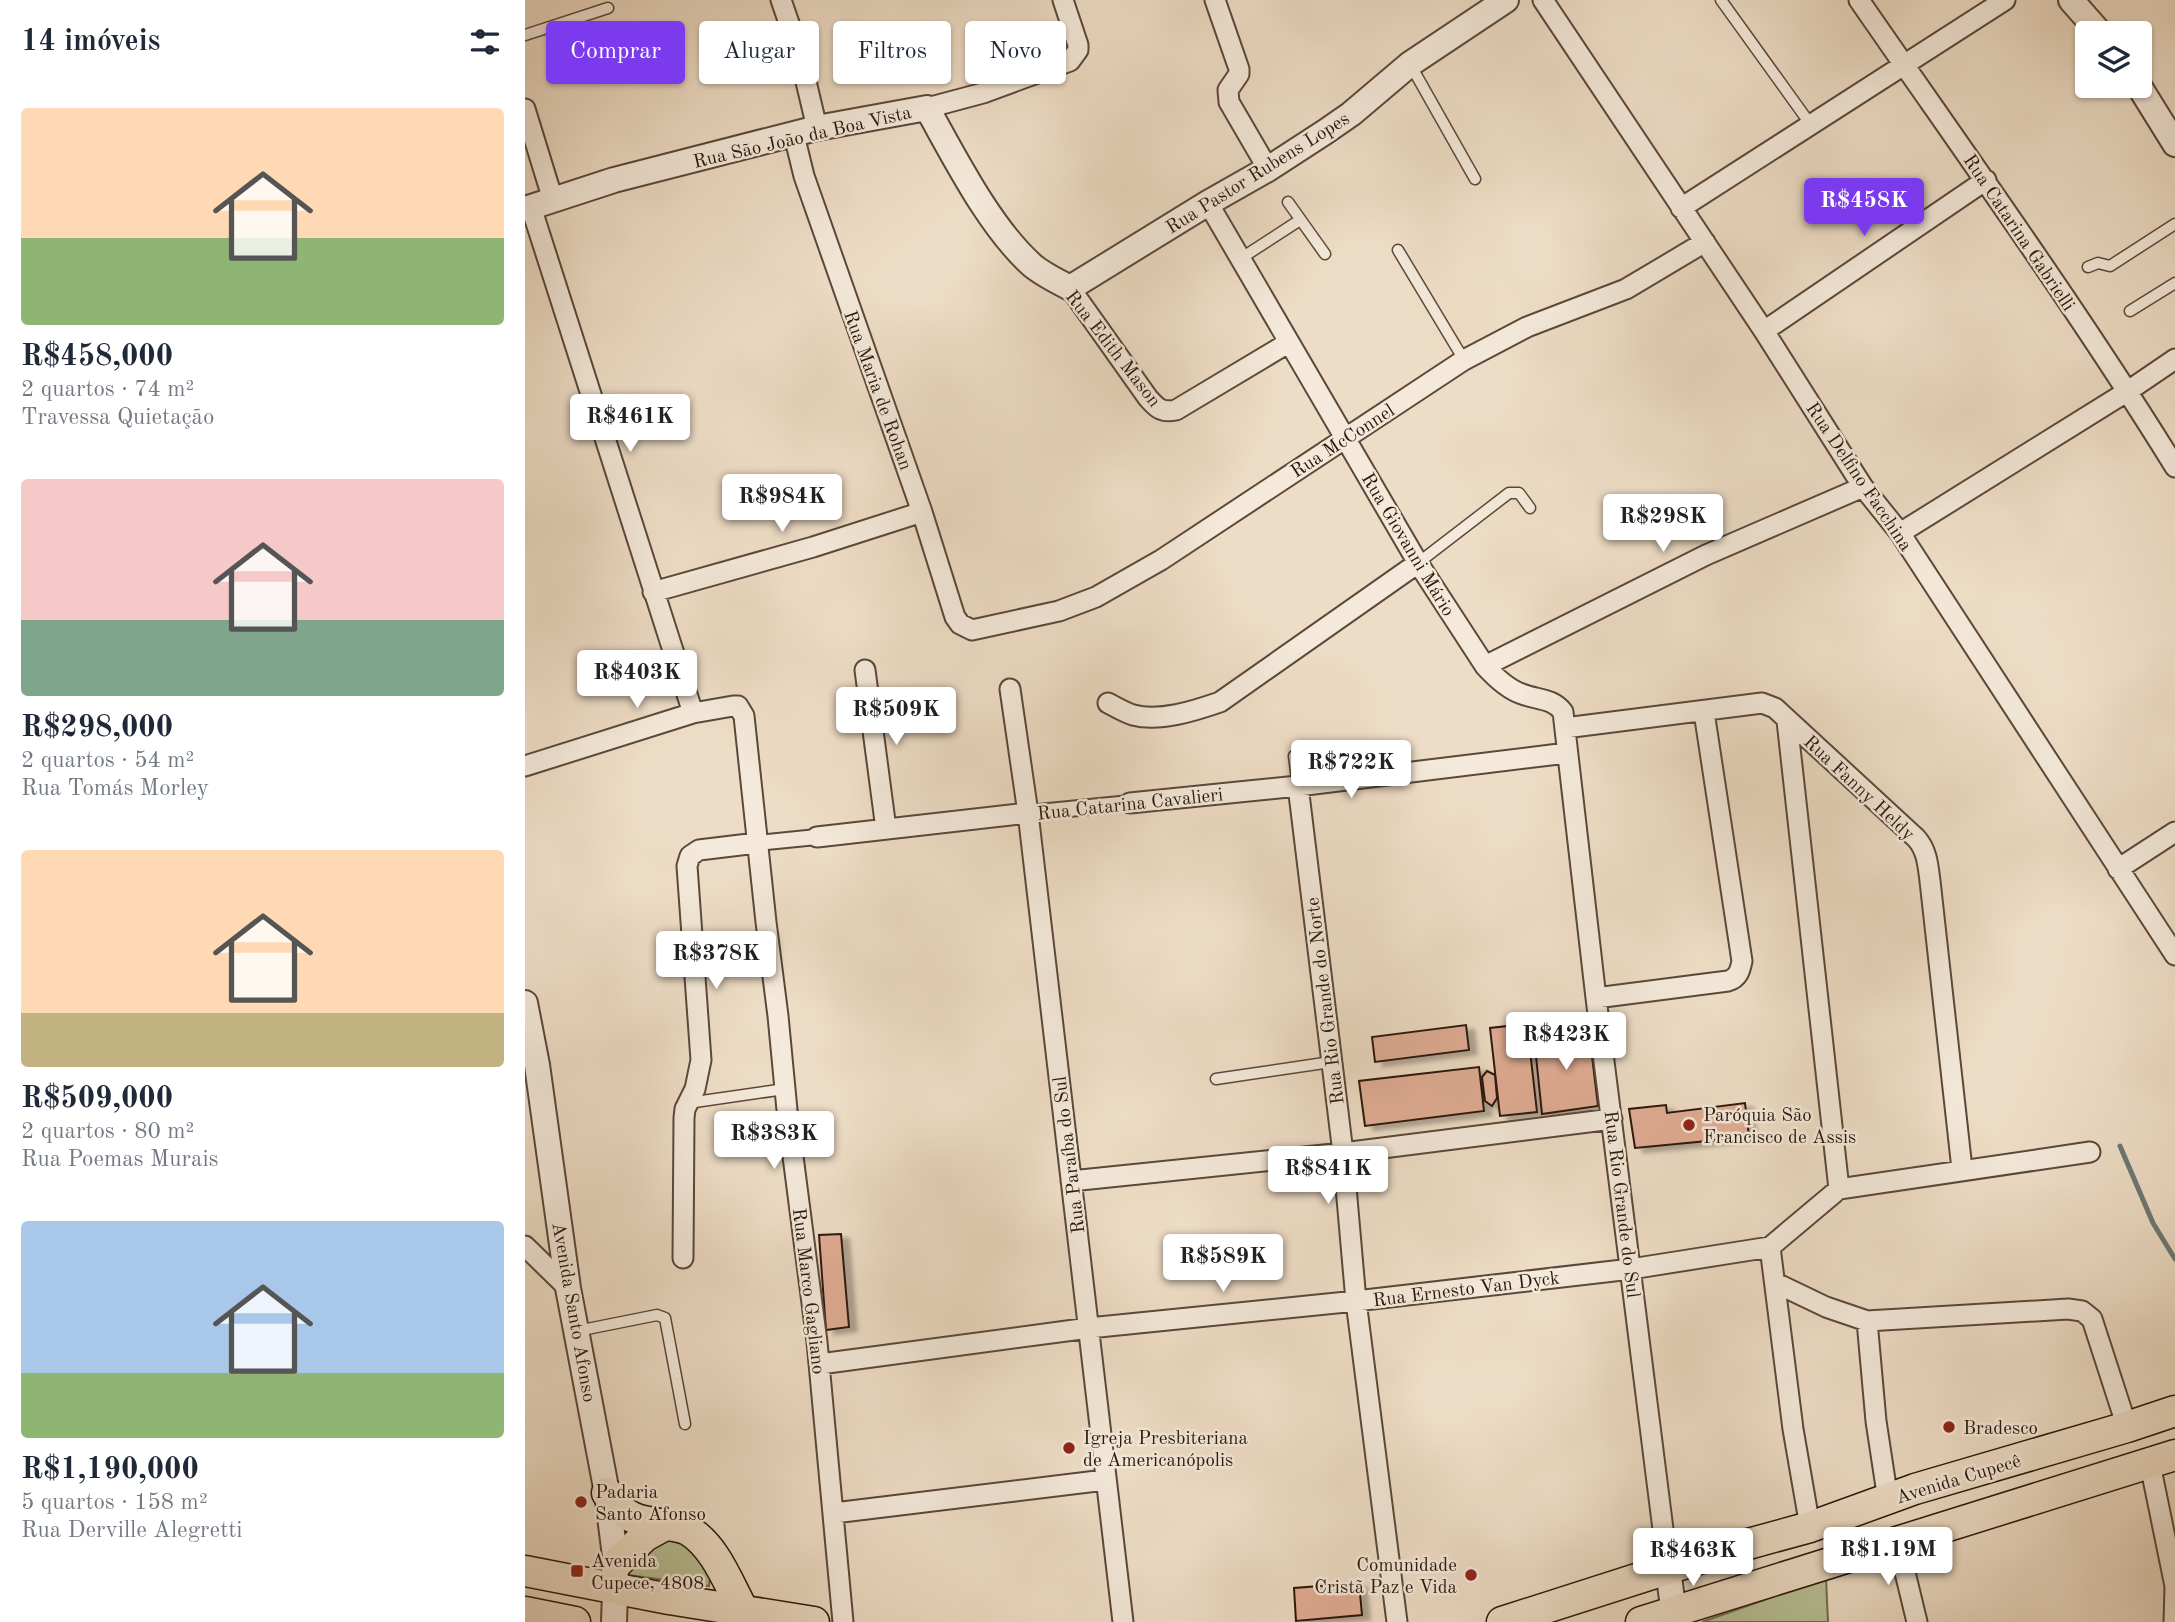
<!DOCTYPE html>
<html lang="pt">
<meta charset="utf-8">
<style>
:root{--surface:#fff;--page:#f2f2f3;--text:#1f2937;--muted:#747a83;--accent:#7c3aed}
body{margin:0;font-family:"Old Standard TT",serif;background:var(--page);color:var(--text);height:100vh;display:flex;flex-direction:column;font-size:26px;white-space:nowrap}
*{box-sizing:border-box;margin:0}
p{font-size:23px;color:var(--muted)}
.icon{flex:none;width:38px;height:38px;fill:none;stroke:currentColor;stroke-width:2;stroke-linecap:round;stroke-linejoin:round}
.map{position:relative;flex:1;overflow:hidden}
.side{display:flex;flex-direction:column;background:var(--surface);width:525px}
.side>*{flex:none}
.top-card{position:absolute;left:21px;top:21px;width:665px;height:63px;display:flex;gap:14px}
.controls{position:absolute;left:1550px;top:21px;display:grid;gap:14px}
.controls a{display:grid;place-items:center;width:77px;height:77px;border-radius:7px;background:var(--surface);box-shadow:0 2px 5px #0004;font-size:35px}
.price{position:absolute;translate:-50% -60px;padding:0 16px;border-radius:7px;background:#fff;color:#222;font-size:23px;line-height:46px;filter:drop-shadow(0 2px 4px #0008)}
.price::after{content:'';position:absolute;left:50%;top:42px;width:21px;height:16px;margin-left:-10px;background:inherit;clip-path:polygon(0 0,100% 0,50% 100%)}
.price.selected{background:var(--accent);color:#fff}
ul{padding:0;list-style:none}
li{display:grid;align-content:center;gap:14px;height:371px;padding:0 21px}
li span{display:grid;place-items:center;height:217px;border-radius:7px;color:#555}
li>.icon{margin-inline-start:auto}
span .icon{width:126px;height:126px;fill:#fffc;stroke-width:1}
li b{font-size:30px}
h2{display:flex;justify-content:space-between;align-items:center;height:84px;padding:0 21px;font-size:30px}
.pill{padding:0 24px;border-radius:7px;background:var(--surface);box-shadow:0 2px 5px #0004;font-size:24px;line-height:63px}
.pill.selected{background:var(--accent);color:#fff}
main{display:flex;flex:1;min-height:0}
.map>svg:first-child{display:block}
</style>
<main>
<section class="side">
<h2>14 imóveis<svg class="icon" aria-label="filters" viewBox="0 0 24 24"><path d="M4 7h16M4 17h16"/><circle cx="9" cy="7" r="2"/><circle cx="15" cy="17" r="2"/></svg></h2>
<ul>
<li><span style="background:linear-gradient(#ffd9b3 60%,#8fb573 0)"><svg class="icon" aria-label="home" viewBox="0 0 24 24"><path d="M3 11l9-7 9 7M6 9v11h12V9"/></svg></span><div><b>R$458,000</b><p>2 quartos · 74 m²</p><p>Travessa Quietação</p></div></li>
<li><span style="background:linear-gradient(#f6c9c9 65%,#7fa58c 0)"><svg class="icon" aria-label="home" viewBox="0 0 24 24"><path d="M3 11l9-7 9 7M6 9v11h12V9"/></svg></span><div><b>R$298,000</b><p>2 quartos · 54 m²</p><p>Rua Tomás Morley</p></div></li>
<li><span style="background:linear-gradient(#ffd9b3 75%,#c2b280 0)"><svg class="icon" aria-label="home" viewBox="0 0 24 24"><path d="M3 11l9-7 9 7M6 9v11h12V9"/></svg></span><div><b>R$509,000</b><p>2 quartos · 80 m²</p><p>Rua Poemas Murais</p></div></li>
<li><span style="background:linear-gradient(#a9c7e8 70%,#8fb573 0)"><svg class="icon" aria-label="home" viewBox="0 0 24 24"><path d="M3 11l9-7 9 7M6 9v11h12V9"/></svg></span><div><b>R$1,190,000</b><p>5 quartos · 158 m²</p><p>Rua Derville Alegretti</p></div></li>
</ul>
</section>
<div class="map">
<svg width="1650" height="1622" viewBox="0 0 1650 1622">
<defs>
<filter id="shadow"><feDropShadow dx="8" dy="4.5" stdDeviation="2" flood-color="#0004"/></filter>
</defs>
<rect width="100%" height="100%" fill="#eeddc6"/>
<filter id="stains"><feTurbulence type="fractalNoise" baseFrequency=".00286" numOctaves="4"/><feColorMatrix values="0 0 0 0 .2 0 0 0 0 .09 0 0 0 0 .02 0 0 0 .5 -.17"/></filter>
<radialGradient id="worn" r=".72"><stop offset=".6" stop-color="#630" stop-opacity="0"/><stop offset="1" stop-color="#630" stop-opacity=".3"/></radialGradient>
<path fill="#b7c196" stroke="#706c51" stroke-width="2" d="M132 1534 167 1545 185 1578 184 1586 103 1575 104 1567Z
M1301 1578 1303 1622H1177Z"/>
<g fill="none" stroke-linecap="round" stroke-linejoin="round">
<path stroke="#6d7975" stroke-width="5" d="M1595 1146 1628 1223 1650 1259"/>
</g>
<path fill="#e1ad95" stroke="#29170c" stroke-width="2" filter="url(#shadow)" d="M1002 1024 1012 1112 975 1116 965 1028Z
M941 1025 944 1050 850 1062 847 1037Z
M1064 1031 1073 1106 1017 1114 1009 1037Z
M954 1067 959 1111 840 1126 834 1081Z
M962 1071 970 1075 972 1098 967 1106 960 1101 957 1077Z
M1220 1103 1224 1137 1110 1148 1104 1109 1141 1105 1142 1113Z
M316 1234 324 1327 301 1330 294 1235Z
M834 1583 837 1615 771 1621 769 1588Z"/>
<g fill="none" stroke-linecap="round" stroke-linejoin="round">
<defs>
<path id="service" d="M1196 0 1286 125
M0 35 83 8
M885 64 950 179
M763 202 800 254
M873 250 939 360
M715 259 775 220
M1563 267 1573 263 1585 266 1650 224
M1605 311 1650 283
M893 563 984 493H994L1005 508
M769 756 773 786
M691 1079 806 1062
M163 1103 260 1089
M52 1331 132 1315 140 1318 160 1424"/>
<path id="pedestrian" d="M503 813 605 803
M232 843 292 837"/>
<path id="minor" d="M256 0 274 52 292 128
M690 0 714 69V74L703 90 704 102 743 169
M1018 0 1239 331 1338 487 1375 533 1650 955
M1334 0C1441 155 1551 307 1650 467
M402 108 458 93 545 61 553 50V45L538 0
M0 109 28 200
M269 135 279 176 397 512 430 617 435 624 447 630 534 611 571 597 636 560 939 360 1002 327 1101 289 1180 242
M683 203 893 563 960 666C970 677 982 689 997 694 1012 700 1028 698 1038 712L1071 998 1143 1569
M6 207 168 713
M1156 208 1480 0
M545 288 623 398C632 408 636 413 651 410L763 343
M1239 331 1461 180
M1375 533 1603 391 1650 359
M128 592 288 547 397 512
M960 666 1181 555 1338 487
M340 670 361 829
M485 689 503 813 598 1622
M583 703C591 707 599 712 608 715 635 722 669 711 695 702L893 563
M1262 721 1314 1189
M1040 728 1237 703 1250 708 1391 838C1402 850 1403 865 1405 881L1437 1169
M0 766 168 713 208 706H213L219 716 241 922 253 1016 262 1110 292 1342 318 1622
M773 786 818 1153 831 1301 872 1622
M605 803 773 786 1042 753
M292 837 503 813
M1593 869 1650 832
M1071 998 1203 981C1213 978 1215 971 1217 961L1179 712
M546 1181 818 1153 1087 1119
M0 1246 43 1288
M1245 1247 1268 1429 1285 1527
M158 1258 159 1118 160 1109 170 1089 176 1060 162 866 165 856 174 850 232 843
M1251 1283 1301 1307 1342 1321 1543 1309 1557 1311 1567 1319 1602 1427
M1342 1321 1351 1421 1363 1500
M295 1364 564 1328 831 1301 1106 1269 1245 1247 1314 1189 1565 1152
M1625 1464 1650 1586 1649 1622
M309 1513 580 1480
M1370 1542 1377 1560 1392 1622"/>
<path id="tertiary" d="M1546 0 1575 33
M1614 86 1650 144
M0 209 89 180 292 128 402 108C430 158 465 228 508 266 519 275 532 281 545 288L683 203 743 169 800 132 826 114 885 64 981 0
M0 1003 12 1065 43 1288 82 1493 91 1564 89 1622
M1143 1569 1150 1622"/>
<path id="primary" d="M82 1493C99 1519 112 1521 142 1525 149 1526 155 1526 163 1530 191 1547 203 1583 218 1610
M91 1564 120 1536 140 1525
M0 1571 144 1599 289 1622
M0 1612 50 1622
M977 1622 1205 1549 1285 1527 1390 1489 1602 1427 1650 1411
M1116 1622 1650 1455"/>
</defs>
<use href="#service" stroke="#5a483a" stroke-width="13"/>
<use href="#pedestrian" stroke="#5a483a" stroke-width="18"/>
<use href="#minor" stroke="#5a483a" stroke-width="23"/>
<use href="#tertiary" stroke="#5a483a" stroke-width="28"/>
<use href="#primary" stroke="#29170c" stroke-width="33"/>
<use href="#service" stroke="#f4e9da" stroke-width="10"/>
<use href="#pedestrian" stroke="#f4e9da" stroke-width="14"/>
<use href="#minor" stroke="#f4e9da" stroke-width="19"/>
<use href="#tertiary" stroke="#f4e9da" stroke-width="24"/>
<use href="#primary" stroke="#eeddc6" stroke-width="30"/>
</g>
<g fill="#8f2418" stroke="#f4e9da" stroke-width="2.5">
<circle cx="1164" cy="1125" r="7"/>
<circle cx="1424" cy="1427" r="7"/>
<circle cx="544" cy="1448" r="7"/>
<circle cx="56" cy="1502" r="7"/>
<rect x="45" y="1564" width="14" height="14" rx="3.5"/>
<circle cx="946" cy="1575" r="7"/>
</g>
<g text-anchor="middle" stroke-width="5" stroke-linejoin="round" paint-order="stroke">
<g font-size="19" fill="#29170c" stroke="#f4e9da">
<text transform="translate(277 136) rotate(-13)" y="7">Rua São João da Boa Vista</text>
<text transform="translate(732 172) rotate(-32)" y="7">Rua Pastor Rubens Lopes</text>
<text transform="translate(1495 232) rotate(56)" y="7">Rua Catarina Gabrielli</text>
<text transform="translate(589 348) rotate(52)" y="7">Rua Edith Mason</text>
<text transform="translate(354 390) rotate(70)" y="7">Rua Maria de Rohan</text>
<text transform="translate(817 440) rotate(-33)" y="7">Rua McConnel</text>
<text transform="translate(1335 476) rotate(56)" y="7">Rua Delfino Facchina</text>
<text transform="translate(884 544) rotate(59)" y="7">Rua Giovanni Mário</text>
<text transform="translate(1335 787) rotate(43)" y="7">Rua Fanny Heldy</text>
<text transform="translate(605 803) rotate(-6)" y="7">Rua Catarina Cavalieri</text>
<text transform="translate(799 1001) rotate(-97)" y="7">Rua Rio Grande do Norte</text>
<text transform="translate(543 1155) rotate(-97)" y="7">Rua Paraíba do Sul</text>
<text transform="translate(1098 1204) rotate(83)" y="7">Rua Rio Grande do Sul</text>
<text transform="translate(941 1288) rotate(-7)" y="7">Rua Ernesto Van Dyck</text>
<text transform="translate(285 1291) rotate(83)" y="7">Rua Marco Gagliano</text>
<text transform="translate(50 1312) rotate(80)" y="7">Avenida Santo Afonso</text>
<text transform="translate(1433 1478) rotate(-17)" y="7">Avenida Cupecê</text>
</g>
<g font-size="19" fill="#29170c" stroke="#f4e9da" text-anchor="start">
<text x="1178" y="1121">Paróquia São<tspan x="1178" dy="22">Francisco de Assis</tspan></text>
<text x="1438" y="1434">Bradesco</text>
<text x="558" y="1444">Igreja Presbiteriana<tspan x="558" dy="22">de Americanópolis</tspan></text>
<text x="70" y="1498">Padaria<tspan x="70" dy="22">Santo Afonso</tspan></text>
<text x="66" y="1567">Avenida<tspan x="66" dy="22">Cupece, 4808</tspan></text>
<text x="932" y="1571" text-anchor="end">Comunidade<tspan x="932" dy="22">Cristã Paz e Vida</tspan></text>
</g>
</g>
<rect width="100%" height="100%" filter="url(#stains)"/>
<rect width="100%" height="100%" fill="url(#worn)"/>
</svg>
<div class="controls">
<a><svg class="icon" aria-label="layers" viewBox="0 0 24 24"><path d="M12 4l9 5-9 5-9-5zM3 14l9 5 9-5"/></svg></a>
</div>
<b class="price selected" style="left:1339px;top:238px">R$458K</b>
<b class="price" style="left:105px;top:454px">R$461K</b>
<b class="price" style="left:257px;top:534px">R$984K</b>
<b class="price" style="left:1138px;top:554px">R$298K</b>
<b class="price" style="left:112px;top:710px">R$403K</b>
<b class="price" style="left:371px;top:747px">R$509K</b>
<b class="price" style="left:826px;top:800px">R$722K</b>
<b class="price" style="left:191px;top:991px">R$378K</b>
<b class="price" style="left:1041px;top:1072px">R$423K</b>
<b class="price" style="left:249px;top:1171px">R$383K</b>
<b class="price" style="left:803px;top:1206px">R$841K</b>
<b class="price" style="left:698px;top:1294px">R$589K</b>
<b class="price" style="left:1363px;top:1587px">R$1.19M</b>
<b class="price" style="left:1168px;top:1588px">R$463K</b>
<div class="top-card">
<a class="pill selected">Comprar</a>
<a class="pill">Alugar</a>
<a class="pill">Filtros</a>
<a class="pill">Novo</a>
</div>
</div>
</main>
